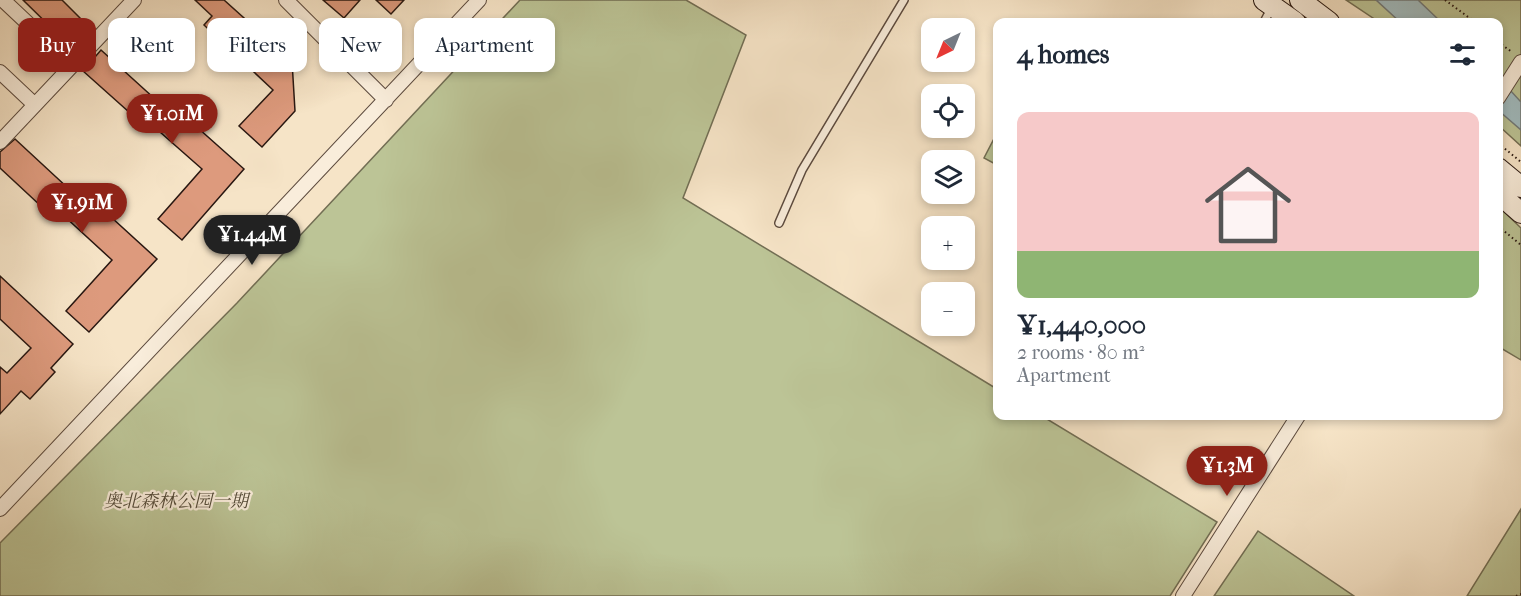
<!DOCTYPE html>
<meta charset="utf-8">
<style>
:root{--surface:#fff;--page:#f2f2f3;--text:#1f2937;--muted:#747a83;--line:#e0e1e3;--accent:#8f2418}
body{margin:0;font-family:"IM FELL French Canon","Noto Serif SC",serif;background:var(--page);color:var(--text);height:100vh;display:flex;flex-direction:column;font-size:22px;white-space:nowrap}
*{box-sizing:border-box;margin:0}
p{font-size:20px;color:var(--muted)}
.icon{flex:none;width:33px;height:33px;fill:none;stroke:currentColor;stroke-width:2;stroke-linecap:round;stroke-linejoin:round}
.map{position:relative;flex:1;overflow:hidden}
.side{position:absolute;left:993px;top:18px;width:510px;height:402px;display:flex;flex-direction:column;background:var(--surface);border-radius:12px;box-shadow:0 3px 9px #0003}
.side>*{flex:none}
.guide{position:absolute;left:18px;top:18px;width:570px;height:54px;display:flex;gap:12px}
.needle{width:39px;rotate:223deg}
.tools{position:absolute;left:921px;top:18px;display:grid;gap:12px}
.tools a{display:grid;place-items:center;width:54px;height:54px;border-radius:12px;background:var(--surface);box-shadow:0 3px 9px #0003;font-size:30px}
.price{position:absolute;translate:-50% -51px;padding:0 14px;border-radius:21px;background:var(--accent);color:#fff;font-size:20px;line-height:39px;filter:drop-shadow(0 2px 3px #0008)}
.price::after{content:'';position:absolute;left:50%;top:36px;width:18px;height:14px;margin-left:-9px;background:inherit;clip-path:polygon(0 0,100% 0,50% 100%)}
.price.active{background:#222;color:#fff}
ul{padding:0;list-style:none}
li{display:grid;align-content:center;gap:12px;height:318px;padding:0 24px}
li+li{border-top:2px solid var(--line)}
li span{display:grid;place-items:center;height:186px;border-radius:12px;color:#555}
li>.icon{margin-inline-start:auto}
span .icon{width:108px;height:108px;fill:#fffc;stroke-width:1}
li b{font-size:26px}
h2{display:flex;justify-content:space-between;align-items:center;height:72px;padding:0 24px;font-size:26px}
.pill{padding:0 21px;border-radius:12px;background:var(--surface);box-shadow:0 3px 9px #0003;font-size:21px;line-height:54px}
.pill.active{background:var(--accent);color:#fff}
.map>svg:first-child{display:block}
</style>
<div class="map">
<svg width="1521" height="596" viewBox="0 0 1521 596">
<rect width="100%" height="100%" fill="#f6e4c7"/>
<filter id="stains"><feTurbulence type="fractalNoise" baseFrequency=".00333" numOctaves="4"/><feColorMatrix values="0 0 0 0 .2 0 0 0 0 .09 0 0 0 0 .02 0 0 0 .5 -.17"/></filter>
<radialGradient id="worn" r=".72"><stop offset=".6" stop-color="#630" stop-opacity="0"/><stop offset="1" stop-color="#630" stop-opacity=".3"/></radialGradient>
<path fill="#bcc496" stroke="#726e54" stroke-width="1.5" d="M520 0H686L746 35 683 198 997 389 998 416H1042L1217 522 1170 596H0V543L237 303Z
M1346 0H1521V146L1499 126 1498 22H1379Z
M997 133 998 165H997L984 158Z
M1499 207 1521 228V360L1499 347Z
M1521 509V596H1467Z
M1258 531 1354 596H1214Z"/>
<path fill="#a1bcc0" stroke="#717a7a" stroke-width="1.5" d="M1376 0H1418L1441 22H1400Z
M1499 78 1521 102V130L1499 111Z"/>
<path fill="#dd9a7d" stroke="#281711" stroke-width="1.5" d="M23 0H62L87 25 68 44Z
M195 0H224L292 61 295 111 262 147 239 126 273 90 204 25 212 16Z
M323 0H360L344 18Z
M376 0H404L391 14Z
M101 50 166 109 171 104 244 169 182 240 158 219 202 169 152 125 148 129 83 71Z
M15 139 83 202 88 196 157 259 89 332 66 311 112 260 63 215 57 221 0 168V152Z
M0 276 73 344 51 368 55 372 30 399 21 391 0 414V367L7 373 31 348 0 319Z"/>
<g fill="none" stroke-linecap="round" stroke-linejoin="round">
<defs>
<path id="service" d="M1264 22 1272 7
M779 223 802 170 904 0"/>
<path id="minor" d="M3 0 72 65
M286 0 386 100
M0 72 35 105
M1498 98 1521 62
M0 142 134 0
M0 509 479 0
M1183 596 1298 416"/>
<path id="secondary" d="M1264 0 1295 22
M1300 0 1329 22
M1498 168 1521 187
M1498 193 1521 213"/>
</defs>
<use href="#service" stroke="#5c4a3e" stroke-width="10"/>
<use href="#minor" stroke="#5c4a3e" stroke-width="16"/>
<use href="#secondary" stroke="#281711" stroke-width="22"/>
<path stroke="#281711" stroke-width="2" stroke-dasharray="1.5 3" stroke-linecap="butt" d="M1445 0 1475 22
M1498 42 1512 52
M1498 143 1521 162
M1498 226 1521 245
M1516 596 1521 594"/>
<use href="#service" stroke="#f9eddb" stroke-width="7"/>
<use href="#minor" stroke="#f9eddb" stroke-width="14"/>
<use href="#secondary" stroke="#f9eddb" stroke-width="20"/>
</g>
<g text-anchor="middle" stroke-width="4.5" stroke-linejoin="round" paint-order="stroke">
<g font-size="18" font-style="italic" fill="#544b39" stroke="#f9eddb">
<text x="176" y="507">奥北森林公园一期</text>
</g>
</g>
<rect width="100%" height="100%" filter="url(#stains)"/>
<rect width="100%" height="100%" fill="url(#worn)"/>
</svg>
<div class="tools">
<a><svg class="needle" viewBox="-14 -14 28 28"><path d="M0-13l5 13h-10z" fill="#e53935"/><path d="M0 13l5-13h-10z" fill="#747a83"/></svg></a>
<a><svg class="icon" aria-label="locate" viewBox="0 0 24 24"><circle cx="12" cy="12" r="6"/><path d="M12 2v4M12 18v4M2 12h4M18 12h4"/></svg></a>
<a><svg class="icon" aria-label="layers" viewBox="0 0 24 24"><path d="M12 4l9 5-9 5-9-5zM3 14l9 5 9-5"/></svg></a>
<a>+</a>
<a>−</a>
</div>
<b class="price" style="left:172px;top:145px">¥1.01M</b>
<b class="price" style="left:82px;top:234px">¥1.91M</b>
<b class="price active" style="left:252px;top:266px">¥1.44M</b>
<b class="price" style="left:1227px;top:497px">¥1.3M</b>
<div class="guide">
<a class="pill active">Buy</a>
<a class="pill">Rent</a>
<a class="pill">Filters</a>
<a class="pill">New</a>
<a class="pill">Apartment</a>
</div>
<section class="side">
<h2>4 homes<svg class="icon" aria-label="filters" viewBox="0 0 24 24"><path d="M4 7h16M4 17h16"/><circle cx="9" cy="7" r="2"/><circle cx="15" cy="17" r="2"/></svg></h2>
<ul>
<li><span style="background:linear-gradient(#f6c9c9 75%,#8fb573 0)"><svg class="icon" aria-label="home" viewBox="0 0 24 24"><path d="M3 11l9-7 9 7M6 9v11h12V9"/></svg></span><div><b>¥1,440,000</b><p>2 rooms · 80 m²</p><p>Apartment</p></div></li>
</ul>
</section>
</div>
